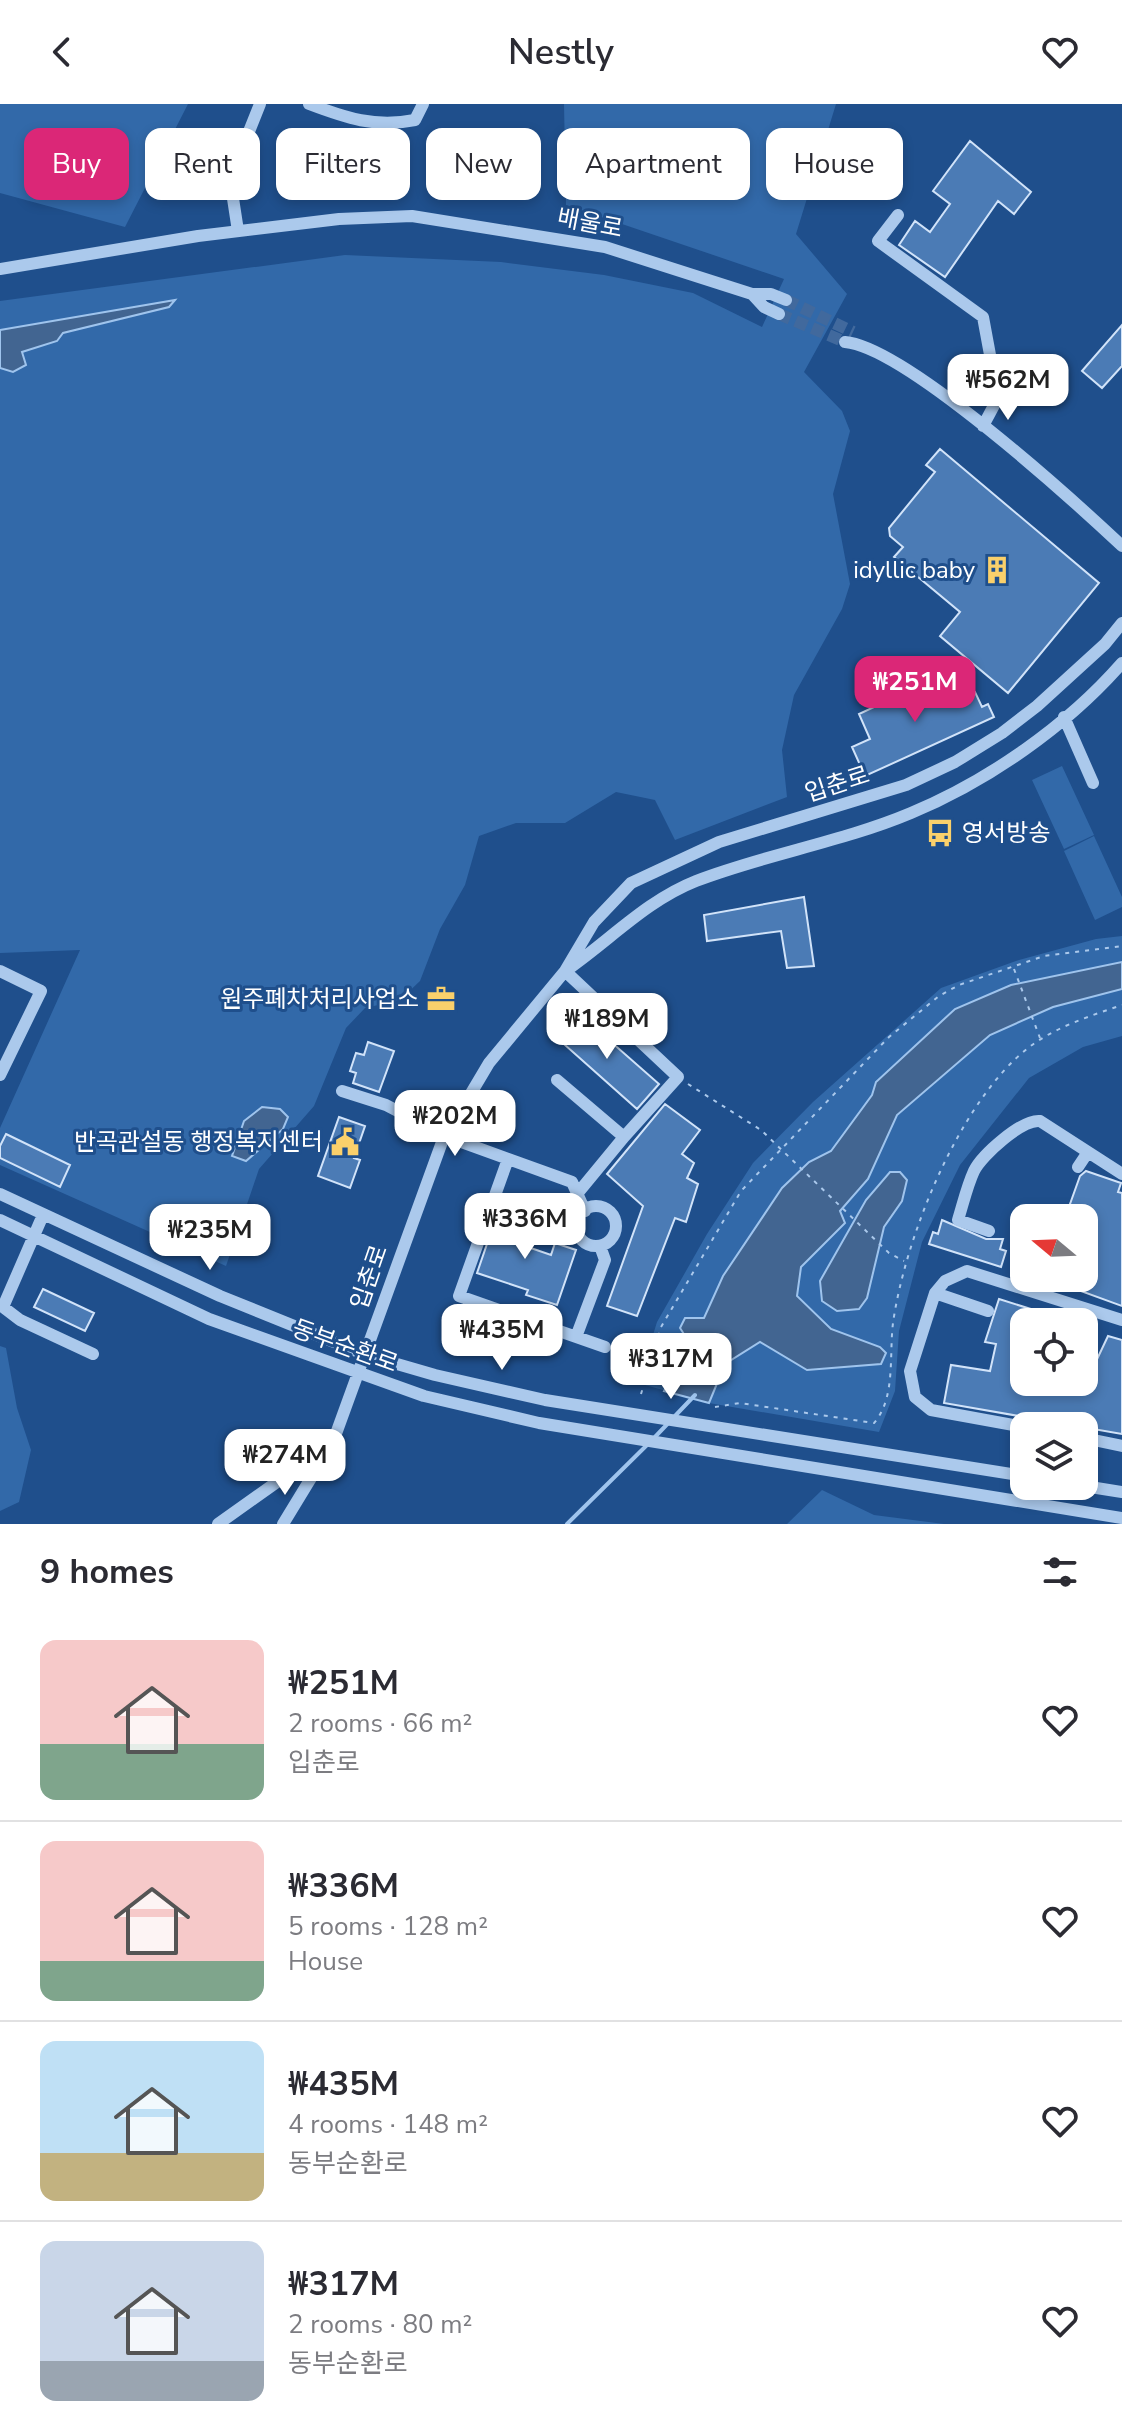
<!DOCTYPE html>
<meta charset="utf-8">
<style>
:root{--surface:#fff;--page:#f7f7f7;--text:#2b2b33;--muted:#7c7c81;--line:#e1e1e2;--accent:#db2777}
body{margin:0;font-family:"Nunito Sans","Noto Sans KR",sans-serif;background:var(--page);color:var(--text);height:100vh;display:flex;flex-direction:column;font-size:30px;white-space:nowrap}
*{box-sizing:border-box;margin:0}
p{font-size:26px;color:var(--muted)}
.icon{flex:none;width:44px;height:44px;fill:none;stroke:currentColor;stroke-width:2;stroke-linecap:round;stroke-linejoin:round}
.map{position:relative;height:1420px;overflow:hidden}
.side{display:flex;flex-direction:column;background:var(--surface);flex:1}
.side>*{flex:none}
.hud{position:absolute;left:24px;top:24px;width:1074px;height:72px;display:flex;gap:16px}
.needle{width:52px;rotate:289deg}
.fabs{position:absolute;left:1010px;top:1100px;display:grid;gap:16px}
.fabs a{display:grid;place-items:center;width:88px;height:88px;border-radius:16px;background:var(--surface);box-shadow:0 4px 12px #0003;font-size:40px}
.price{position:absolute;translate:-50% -68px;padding:0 18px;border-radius:16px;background:#fff;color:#222;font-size:26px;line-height:52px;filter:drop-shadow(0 2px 4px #0008)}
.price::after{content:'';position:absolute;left:50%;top:48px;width:24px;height:18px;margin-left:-12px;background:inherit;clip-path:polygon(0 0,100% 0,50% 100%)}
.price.selected{background:var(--accent);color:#fff}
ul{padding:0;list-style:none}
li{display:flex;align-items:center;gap:24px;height:200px;padding:0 40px}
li+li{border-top:2px solid var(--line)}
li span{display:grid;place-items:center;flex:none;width:224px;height:160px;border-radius:16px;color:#555}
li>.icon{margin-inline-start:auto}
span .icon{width:96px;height:96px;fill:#fffc;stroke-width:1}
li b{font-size:34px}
h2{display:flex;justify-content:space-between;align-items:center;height:96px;padding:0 40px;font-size:34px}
.chip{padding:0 28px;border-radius:16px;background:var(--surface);box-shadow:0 4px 12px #0003;font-size:28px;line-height:72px}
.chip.selected{background:var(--accent);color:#fff}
header{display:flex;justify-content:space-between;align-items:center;height:104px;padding:0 40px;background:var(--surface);font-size:36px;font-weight:600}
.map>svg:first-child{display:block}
</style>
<header><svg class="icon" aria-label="back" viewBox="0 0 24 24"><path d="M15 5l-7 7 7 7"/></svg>Nestly<svg class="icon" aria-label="heart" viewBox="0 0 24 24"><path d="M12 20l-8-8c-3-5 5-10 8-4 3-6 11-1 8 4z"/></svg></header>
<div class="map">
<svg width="1122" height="1420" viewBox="0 0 1122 1420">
<rect width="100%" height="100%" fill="#1f4f8c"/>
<path fill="#3269a9" d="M0 0H188L125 123 0 89Z
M564 0H836L796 130 847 190 804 268 842 307 850 327 833 390 850 480 842 505 794 591 782 646 787 693 675 736 655 696 616 688 565 719H516L479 732 465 781 440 825 420 877 400 896 365 904 346 924 314 1002 259 1065 226 1162 0 1061V1024L80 846 0 849V197L345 151 501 158 604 171 693 189 762 223 784 175 566 101Z
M1062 662 1094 731 1064 745 1032 676Z
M1094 732 1122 793V803L1095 816 1064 747Z
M1122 832V858L1011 881 961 903 990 930 1053 903 1122 885V932L1083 943 1029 974 960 1061 922 1138 899 1227 895 1287 879 1328 709 1299 638 1279 657 1218 707 1130 753 1059 813 998 941 884 1019 856 1096 835Z
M0 1242 6 1244 17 1304 31 1346 19 1398 0 1407Z
M822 1386 874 1411 944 1420H787Z"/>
<path fill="#426591" stroke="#9fc4ed" stroke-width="2" d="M175 196 169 203 63 229 57 237 22 248 26 261 13 268 0 264V226Z
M1122 858V885L1053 903 990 931 897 1011 868 1075 840 1107 845 1119 801 1163 797 1192 831 1225 880 1243 886 1249 881 1260 807 1266 760 1238 725 1260 709 1299 664 1287 689 1238 680 1224 685 1214H704L723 1172 782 1084 809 1058 831 1047 872 991 876 978 955 905 1011 881Z
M262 1003 280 1005 288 1013 283 1025 246 1057 232 1052 244 1017Z
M890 1068H900L907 1076 902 1097 884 1123 867 1194 859 1205 837 1207 822 1197 820 1177 866 1096Z"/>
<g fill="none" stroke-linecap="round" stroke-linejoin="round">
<path stroke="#9fc4ed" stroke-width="4" d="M654 1334 695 1291
M567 1420 648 1340"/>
</g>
<path fill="#4b7bb5" stroke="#d1e3f9" stroke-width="2" d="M970 37 1031 88 1014 110 998 97 945 173 899 141 915 117 930 128 950 100 933 87Z
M1122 221V262L1102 284 1082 267Z
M940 345 1099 479 1008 589 940 532 960 508 894 453 903 443 890 432 889 424 935 368 926 361Z
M938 573 951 600 975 588 982 603 988 600 994 613 865 672 852 643 870 635 859 610Z
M804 793 814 862 787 864 781 827 707 837 704 811Z
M577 908 659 980 637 1005 556 933Z
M368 938 394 947 379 988 353 979 356 969 350 967 356 949 364 951Z
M665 1000 700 1026 682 1050 694 1059 687 1074 698 1080 686 1118 675 1114 637 1212 607 1202 643 1102 607 1070Z
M339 1013 365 1022 354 1054 360 1056 350 1084 318 1072Z
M6 1030 70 1061 60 1083 0 1054V1042Z
M1086 1067 1121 1079 1118 1088 1122 1089V1202L1048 1175 1084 1174V1114H1065L1080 1072Z
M498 1108 532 1120 525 1142 551 1151 555 1139 576 1146 557 1201 526 1191 528 1186 477 1169Z
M942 1116 986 1135H1003L1000 1145 1006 1147 1001 1163 929 1140 933 1128 938 1130Z
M43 1185 94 1209 85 1227 34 1203Z
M999 1195 1066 1216 1024 1218V1278H1084V1266L1091 1268 1108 1232 1122 1236V1330L944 1299 951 1261 990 1267 996 1240 985 1238Z"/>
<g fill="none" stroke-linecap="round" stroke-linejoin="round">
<path stroke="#41699d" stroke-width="12" stroke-dasharray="12 6" stroke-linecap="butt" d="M786 196 853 228
M779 210 845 238"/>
<path stroke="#abc9ec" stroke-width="2" stroke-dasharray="4 6" stroke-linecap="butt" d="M1014 865 1040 934
M688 980 761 1026 889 1149 904 1157
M641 1290 661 1223 741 1087 889 933 939 892 959 881 1044 852 1122 842
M715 1303 740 1299 874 1319C896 1294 889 1250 893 1219 905 1134 959 998 1028 944 1055 923 1090 912 1122 901"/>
<path stroke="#abc9ec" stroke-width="12" d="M309 0C346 14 375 24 415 16L423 0
M898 111 878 137 983 213 998 294 983 322
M238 127 230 75 260 0
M0 165 198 132 339 115 412 112 605 143 752 190 764 203 779 210
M752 190H771L786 196
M845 238C905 243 1073 396 1122 442
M1064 613 1093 679
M571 863C613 833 648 796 696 777 766 750 842 738 911 709 988 677 1067 622 1122 559
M0 867 41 887 0 971
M565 867 678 973 624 1033
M557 976 624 1033 577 1090
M342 987 386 1001 445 1032 572 1078 585 1107
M508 1055 459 1192 605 1243
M1078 1063 1088 1048
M0 1090 220 1192 366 1251 435 1271 545 1296 1024 1372
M576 1122a20 20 0 1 1 40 0a20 20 0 1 1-40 0Z
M43 1111 3 1203 20 1216 93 1250
M0 1116 209 1215 424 1292 539 1319 1122 1414
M989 1127 958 1116C963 1100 967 1082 974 1067 982 1051 1022 1015 1040 1017L1122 1070
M935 1189 988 1207
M576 1233 605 1156 600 1142
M1024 1323 931 1306 915 1293 910 1267 935 1189 945 1177 967 1167 1122 1216
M1084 1334 1122 1342
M1084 1382 1122 1388
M218 1420 329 1341
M283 1420 333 1338 442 1038 489 959 565 867 594 818 631 779 719 738 906 681 955 658 1002 629 1037 602 1105 540 1122 519"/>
</g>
<defs>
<symbol id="building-bare" viewBox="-9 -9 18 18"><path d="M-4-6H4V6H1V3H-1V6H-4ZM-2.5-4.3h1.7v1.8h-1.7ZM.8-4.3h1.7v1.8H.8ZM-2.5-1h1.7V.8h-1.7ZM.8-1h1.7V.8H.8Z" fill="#fad06b" stroke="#1f4f8c" stroke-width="2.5" paint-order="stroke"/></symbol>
<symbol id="bus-bare" viewBox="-9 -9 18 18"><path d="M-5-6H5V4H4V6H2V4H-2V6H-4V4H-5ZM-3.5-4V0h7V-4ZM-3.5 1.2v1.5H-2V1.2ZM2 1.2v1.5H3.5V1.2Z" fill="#fad06b" stroke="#1f4f8c" stroke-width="2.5" paint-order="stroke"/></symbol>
<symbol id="office-bare" viewBox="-9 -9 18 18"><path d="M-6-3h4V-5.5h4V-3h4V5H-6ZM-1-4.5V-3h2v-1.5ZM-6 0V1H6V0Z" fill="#fad06b" stroke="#1f4f8c" stroke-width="2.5" paint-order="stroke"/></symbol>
<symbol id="civic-bare" viewBox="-9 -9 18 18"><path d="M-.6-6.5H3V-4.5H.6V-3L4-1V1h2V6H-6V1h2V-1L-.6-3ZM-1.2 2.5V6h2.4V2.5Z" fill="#fad06b" stroke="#1f4f8c" stroke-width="2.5" paint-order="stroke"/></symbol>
</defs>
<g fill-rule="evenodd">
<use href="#building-bare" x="977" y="446" width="40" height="40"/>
<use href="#bus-bare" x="920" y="709" width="40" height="40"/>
<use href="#office-bare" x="421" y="875" width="40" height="40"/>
<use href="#civic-bare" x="325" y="1018" width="40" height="40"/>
</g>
<g text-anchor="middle" stroke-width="6" stroke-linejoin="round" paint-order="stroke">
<g font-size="24" fill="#fff" stroke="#1f4f8c">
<text transform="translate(590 119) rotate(11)" y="8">배울로</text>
<text transform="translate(837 680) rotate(-18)" y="8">입춘로</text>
<text transform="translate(369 1173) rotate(-71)" y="8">입춘로</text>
<text transform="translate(345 1242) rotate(20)" y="8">동부순환로</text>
</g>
<g font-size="24" fill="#fff" stroke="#1f4f8c" text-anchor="end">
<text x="975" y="474">idyllic baby</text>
<text x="962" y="737" text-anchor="start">영서방송</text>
<text x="419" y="903">원주폐차처리사업소</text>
<text x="323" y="1046">반곡관설동 행정복지센터</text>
</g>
</g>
</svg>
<div class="fabs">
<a><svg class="needle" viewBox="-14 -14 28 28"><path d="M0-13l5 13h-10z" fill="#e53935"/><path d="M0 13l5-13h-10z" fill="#7c7c81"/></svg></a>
<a><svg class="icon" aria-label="locate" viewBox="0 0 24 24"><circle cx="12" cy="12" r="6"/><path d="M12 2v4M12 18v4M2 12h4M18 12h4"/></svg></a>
<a><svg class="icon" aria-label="layers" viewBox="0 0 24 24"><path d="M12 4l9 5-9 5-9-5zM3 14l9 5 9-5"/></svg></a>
</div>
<b class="price" style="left:1008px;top:318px">₩562M</b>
<b class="price selected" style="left:915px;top:620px">₩251M</b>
<b class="price" style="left:607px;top:957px">₩189M</b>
<b class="price" style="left:455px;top:1054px">₩202M</b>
<b class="price" style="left:525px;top:1157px">₩336M</b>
<b class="price" style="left:210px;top:1168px">₩235M</b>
<b class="price" style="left:502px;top:1268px">₩435M</b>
<b class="price" style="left:671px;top:1297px">₩317M</b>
<b class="price" style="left:285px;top:1393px">₩274M</b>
<div class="hud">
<a class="chip selected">Buy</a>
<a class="chip">Rent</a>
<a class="chip">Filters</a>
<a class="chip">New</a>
<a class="chip">Apartment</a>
<a class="chip">House</a>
</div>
</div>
<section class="side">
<h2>9 homes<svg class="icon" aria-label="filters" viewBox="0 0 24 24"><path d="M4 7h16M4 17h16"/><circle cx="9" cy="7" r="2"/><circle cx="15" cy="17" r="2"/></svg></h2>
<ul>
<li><span style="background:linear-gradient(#f6c9c9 65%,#7fa58c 0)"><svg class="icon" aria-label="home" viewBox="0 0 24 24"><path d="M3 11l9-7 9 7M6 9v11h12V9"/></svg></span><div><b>₩251M</b><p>2 rooms · 66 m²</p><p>입춘로</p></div><svg class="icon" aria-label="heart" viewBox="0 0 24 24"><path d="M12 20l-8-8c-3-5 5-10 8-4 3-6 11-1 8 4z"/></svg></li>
<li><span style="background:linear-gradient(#f6c9c9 75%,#7fa58c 0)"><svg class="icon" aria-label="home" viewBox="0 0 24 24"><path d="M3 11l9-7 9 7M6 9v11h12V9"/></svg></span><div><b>₩336M</b><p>5 rooms · 128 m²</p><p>House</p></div><svg class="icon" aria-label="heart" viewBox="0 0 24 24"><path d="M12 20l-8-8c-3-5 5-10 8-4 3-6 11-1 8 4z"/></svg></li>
<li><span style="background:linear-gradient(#bfe0f5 70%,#c2b280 0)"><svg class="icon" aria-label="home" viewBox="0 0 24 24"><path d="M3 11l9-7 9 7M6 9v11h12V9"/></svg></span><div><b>₩435M</b><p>4 rooms · 148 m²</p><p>동부순환로</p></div><svg class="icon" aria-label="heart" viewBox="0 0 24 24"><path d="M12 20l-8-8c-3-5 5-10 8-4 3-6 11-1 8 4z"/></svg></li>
<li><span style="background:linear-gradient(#c9d6e8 75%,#9aa5b1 0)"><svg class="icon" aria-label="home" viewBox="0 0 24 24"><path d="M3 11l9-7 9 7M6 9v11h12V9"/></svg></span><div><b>₩317M</b><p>2 rooms · 80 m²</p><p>동부순환로</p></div><svg class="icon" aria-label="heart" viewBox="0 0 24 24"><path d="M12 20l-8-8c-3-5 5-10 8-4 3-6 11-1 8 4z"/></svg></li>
</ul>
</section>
